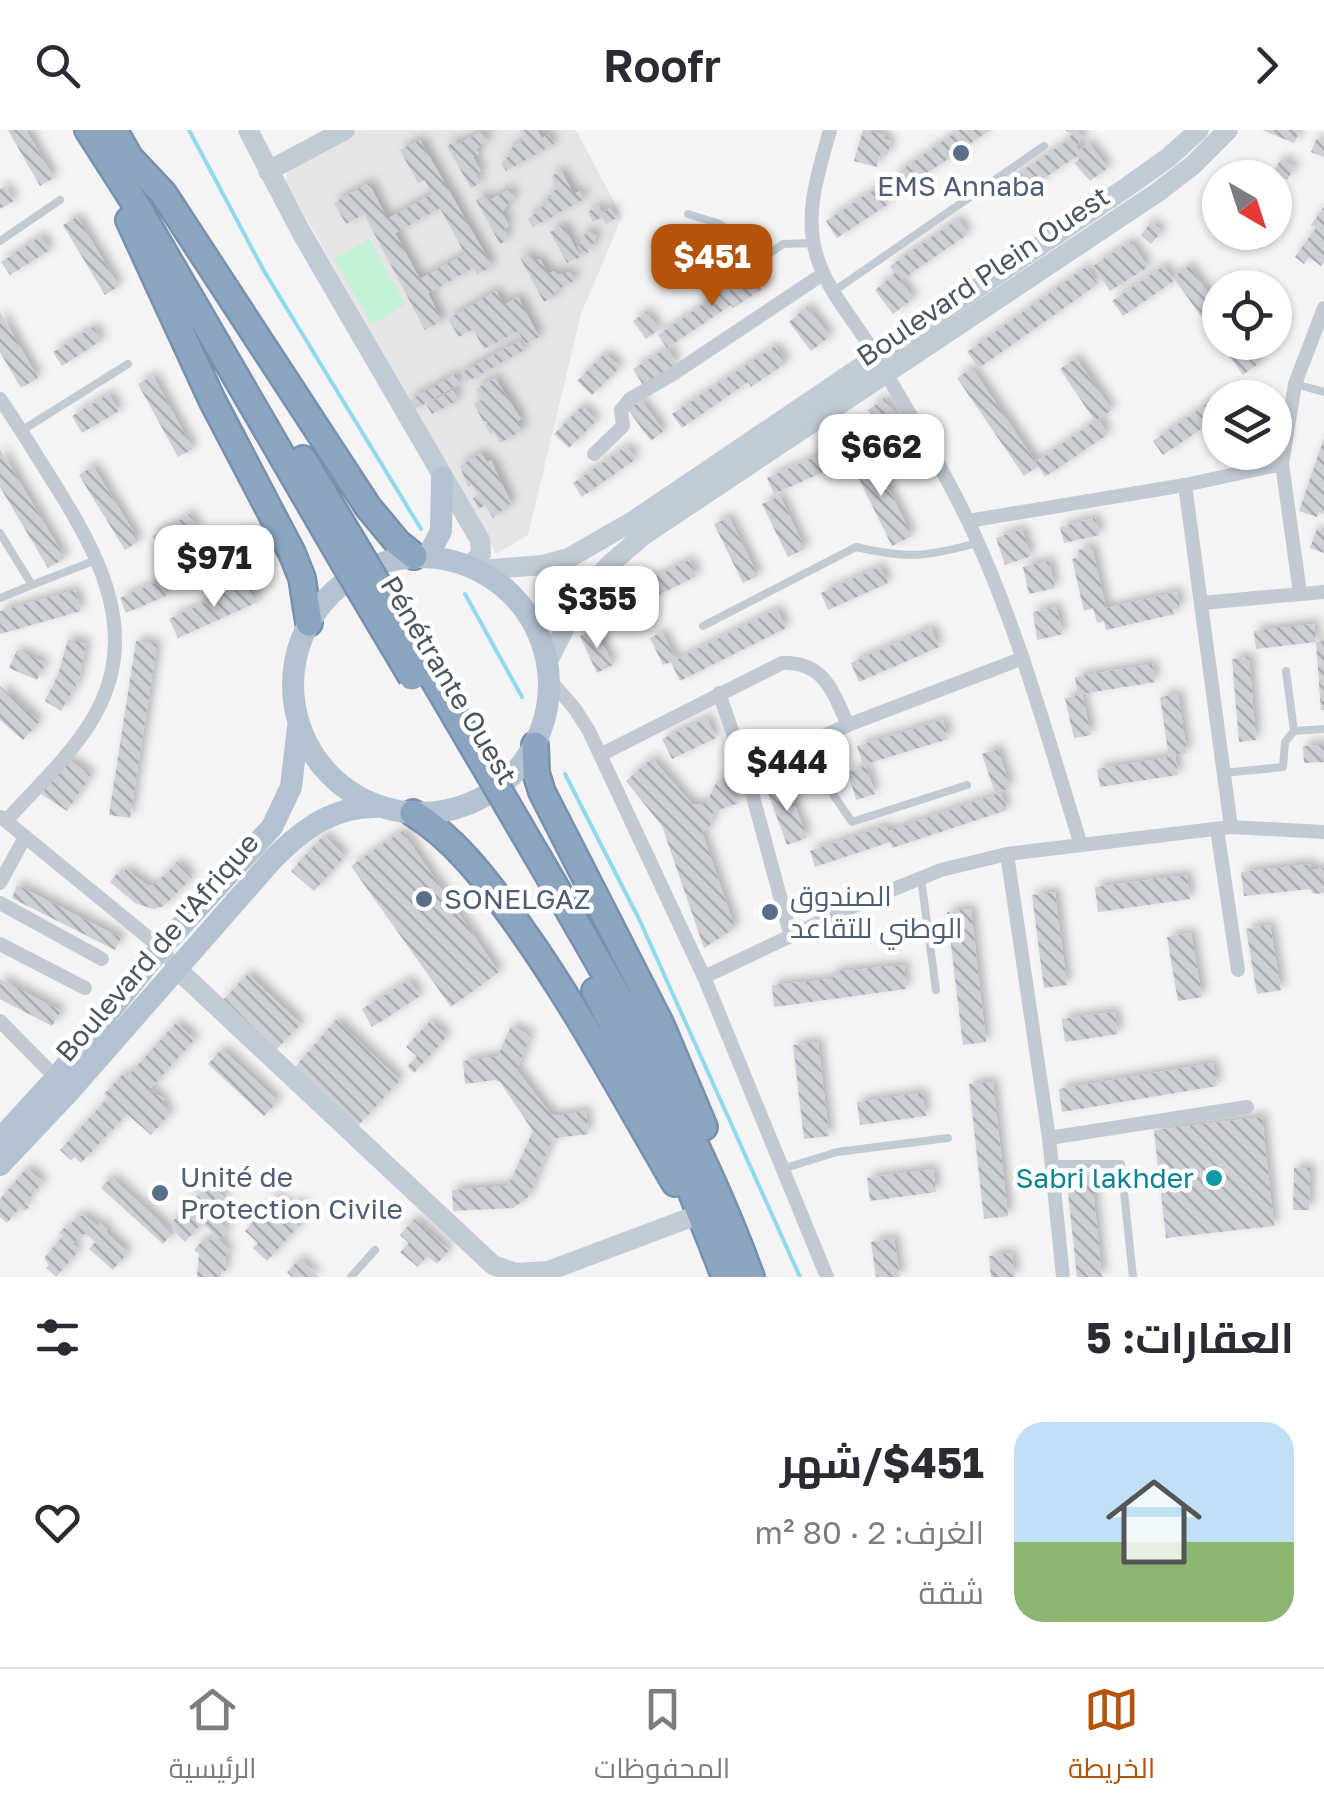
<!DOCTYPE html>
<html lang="ar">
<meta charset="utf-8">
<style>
:root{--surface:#fff;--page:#f2f2f3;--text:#2b2b33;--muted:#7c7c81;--line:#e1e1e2;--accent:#b45309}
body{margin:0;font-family:"Golos Text",Cairo,sans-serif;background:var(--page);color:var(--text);direction:rtl;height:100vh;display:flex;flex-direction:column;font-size:38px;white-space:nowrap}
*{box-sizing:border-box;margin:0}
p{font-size:32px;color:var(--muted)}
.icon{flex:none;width:55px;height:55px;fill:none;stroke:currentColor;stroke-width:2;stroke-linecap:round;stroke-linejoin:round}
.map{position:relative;height:1147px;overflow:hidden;direction:ltr}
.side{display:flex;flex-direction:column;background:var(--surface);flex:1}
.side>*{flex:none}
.needle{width:65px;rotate:141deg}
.tools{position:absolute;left:1202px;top:30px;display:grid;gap:20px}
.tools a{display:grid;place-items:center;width:90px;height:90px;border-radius:50%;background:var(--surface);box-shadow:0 2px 8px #0004;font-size:50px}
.price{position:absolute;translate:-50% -85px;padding:0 22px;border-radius:20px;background:#fff;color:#222;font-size:32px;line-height:65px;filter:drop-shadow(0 2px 5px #0008)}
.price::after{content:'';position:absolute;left:50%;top:60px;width:30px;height:22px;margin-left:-15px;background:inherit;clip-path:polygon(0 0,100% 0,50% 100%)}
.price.active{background:var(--accent);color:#fff}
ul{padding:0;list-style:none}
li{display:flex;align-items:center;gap:30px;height:250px;padding:0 30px}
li+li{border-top:2px solid var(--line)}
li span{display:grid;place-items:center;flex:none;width:280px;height:200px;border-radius:30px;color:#555}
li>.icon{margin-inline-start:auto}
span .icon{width:120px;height:120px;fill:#fffc;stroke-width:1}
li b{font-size:42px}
h2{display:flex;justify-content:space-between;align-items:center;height:120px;padding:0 30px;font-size:42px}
header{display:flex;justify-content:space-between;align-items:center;height:130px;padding:0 30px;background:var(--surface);font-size:45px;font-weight:600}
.menu{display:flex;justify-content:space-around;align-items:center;height:140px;border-top:2px solid var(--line);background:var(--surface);font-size:28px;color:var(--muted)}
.menu a{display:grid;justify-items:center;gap:5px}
.menu .active{color:var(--accent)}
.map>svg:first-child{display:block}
</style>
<header><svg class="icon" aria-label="forward" viewBox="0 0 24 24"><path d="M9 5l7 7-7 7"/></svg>Roofr<svg class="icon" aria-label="search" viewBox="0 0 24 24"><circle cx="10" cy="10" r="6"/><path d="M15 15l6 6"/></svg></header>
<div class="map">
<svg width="1324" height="1147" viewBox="0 0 1324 1147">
<defs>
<pattern id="building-back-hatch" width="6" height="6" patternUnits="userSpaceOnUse" patternTransform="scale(2.5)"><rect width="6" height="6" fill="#cdcfd5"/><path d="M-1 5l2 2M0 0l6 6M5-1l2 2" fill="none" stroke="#a8abb0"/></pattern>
<filter id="shadow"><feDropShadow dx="5" dy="-5" stdDeviation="5" flood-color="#0004"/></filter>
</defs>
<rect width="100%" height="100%" fill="#f5f3f3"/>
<path fill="#e6e4e5" d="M358 0H576L622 87 581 184 528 405 496 424 285 51 288 39Z"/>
<path fill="#c3f1d5" d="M369 109 406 174 372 194 334 129Z"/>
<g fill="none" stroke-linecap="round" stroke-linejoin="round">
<path stroke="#90daee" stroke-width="4" d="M189 0 264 141 421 399
M465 464 522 567
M565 644 640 791 800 1147"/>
</g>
<path fill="url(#building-back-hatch)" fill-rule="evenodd" filter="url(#shadow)" d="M8 0H26L54 48 40 56Z
M521 0H537L542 8 548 5 554 14 506 41 501 33 511 24 508 20 522 12 519 7 524 4Z
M863 0 885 5 884 9 891 11 887 26 880 24 877 37 854 31Z
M959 0H990L904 59 894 45Z
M1065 0H1079L1084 5 1076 17 1079 21 1089 13 1108 38 1090 51 1074 33 1080 29 1077 26 1012 70 1002 55 1068 10 1072 4Z
M1262 0H1300L1294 13Z
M482 1 488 10 476 19 479 24 473 27 481 41 476 44 479 54 471 58 447 16 455 11 457 15Z
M1317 8 1324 12V27L1311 22Z
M420 10 492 136 477 145 473 138 428 163 442 191 425 200 364 84 346 94 334 73 369 53 387 89 432 64 425 50 418 53 400 20ZM440 78 465 124 420 149 395 103Z
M1281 29 1295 37 1287 50 1273 42Z
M561 41 574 64 580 61 584 69 533 97 528 89 543 77 541 73 553 67 551 63 556 60 552 46Z
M5 56 14 71 0 79V59Z
M876 58 887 75 837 108 826 91Z
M510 59 514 67 502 82 509 96 504 99 507 110 500 114 476 70 485 65 488 71Z
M598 76 602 83 610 78 616 88 606 94 602 87 593 92 588 82Z
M1324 77V132L1321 136 1309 127 1304 134 1295 127 1316 98 1311 95Z
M77 87 119 156 105 165 63 95Z
M958 89 968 104 900 151 914 168 893 184 875 160 895 144 890 136Z
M1151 92 1162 101 1151 114 1141 105Z
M563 95 580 127 567 133 550 102Z
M587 101 597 106 588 123 578 118Z
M696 102 705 114 719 103 744 136 733 144 730 140 717 150 686 110Z
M1235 102H1264L1253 116Z
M41 106 50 120 10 145 1 132Z
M1131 111 1148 137 1110 161 1093 136Z
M527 124 535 132 540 129 548 144 554 141 557 145 570 142 575 150 553 162 555 166 544 172 520 128Z
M1164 136 1174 151 1123 186 1112 171Z
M1189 136 1220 180V212H1243L1258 234 1243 245 1173 147Z
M1086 137 1098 154 979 238 967 222Z
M757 142 767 156 733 178 731 175 667 218 658 205 721 162 723 165Z
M496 161 504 175 518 167 539 207 525 214 518 201 484 219 473 199 459 207 448 189Z
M807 177 830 206 811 221 789 192Z
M646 181 659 199 646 209 633 191Z
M0 182 38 248 21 258 0 222Z
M93 197 102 210 62 236 53 222Z
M519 211 524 220 466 252 461 243Z
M775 216 786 233 751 257 748 252 682 298 672 284Z
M667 218 677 233 643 255 633 239Z
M605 223 620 237 592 265 577 251Z
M1076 228 1112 280 1098 289 1108 304 1045 347 1038 336 1024 346 957 248 972 238 1036 332 1095 291 1060 239Z
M456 244 461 253 413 280 408 271Z
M153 246 193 319 178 327 138 254Z
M495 248 521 289 518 291 523 300 500 313 494 302 490 304 485 294 488 292 483 291 474 274 482 270 476 259Z
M453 260 458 270 432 284 426 274Z
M1224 262 1227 268H1220V286L1163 325 1153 311Z
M109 264 119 281 82 303 72 286Z
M884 268 899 288 882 300 868 280Z
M641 270 664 301 651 311 628 280Z
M582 276 597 290 569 318 554 304Z
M1324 308V384L1319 382 1317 387 1299 381Z
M850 311 857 327 774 364 767 348Z
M627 316 636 329 582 367 573 353Z
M0 319 65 428 48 438 0 357Z
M481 323 487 332 491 330 511 373 493 388 485 375 479 379 473 368 478 365 472 355 468 357 460 336Z
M871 323 912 406 892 416 851 333Z
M93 336 139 411 125 420 79 345Z
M780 366 805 419 788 427 762 374Z
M190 384 198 397 161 420 153 406Z
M729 387 758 446 743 453 714 394Z
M1095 388 1100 405 1064 413 1060 397Z
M1022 399 1031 426 1005 435 996 408Z
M1317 399 1324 402V423L1310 418Z
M251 401 257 416 217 433 211 418Z
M1092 417 1106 478 1177 462 1180 478 1172 480 1174 484 1106 500 1104 491 1097 493 1093 478 1084 481 1072 429 1079 427 1078 420Z
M689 430 697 446 593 497 585 481Z
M1049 431 1055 458 1029 464 1023 437Z
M880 437 888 453 828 480 821 463Z
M160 451 166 466 126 483 120 468Z
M249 452 258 472 178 508 169 489Z
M75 460 81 481 0 504V481Z
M1056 477 1063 504 1037 510 1033 482Z
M777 479 786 498 680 551 671 532 663 535 650 508 662 502 676 530Z
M1314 494 1316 512 1256 519 1254 501Z
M931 498 939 517 859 552 851 533Z
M596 499 613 535 597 543 580 506Z
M68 509 86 514 79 549 61 581 45 571 59 542Z
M136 511 157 514 130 688 109 685Z
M1324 511V580H1321L1316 512Z
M17 520 45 533 37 550 9 538Z
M1249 527 1256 610 1239 612 1232 529Z
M1152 534 1155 552 1082 564 1091 605 1074 608 1065 568 1078 565 1075 547Z
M0 556 39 592 23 610 0 590Z
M1178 564 1187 623 1175 625 1178 645 1100 657 1097 639 1169 627 1160 567Z
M707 588 716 608 672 629 662 609Z
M943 590 948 609 863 635 857 616Z
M1324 615V632L1304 633 1303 616Z
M998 619 1010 658 995 663 982 624Z
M66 628 91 645 67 681 41 664Z
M652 628 692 674H706L718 649 739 673 713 682 710 697 702 702 735 798 704 818 662 696 626 651Z
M866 636 875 664 856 670 848 642Z
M787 653 807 708 787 715 767 660Z
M1001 663 1007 680 892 718 890 712 815 737 810 721 886 696 888 701Z
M402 701 499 842 451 877 351 736Z
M324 705 345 726 314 761 291 741Z
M177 732 192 747 164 776 153 779 135 773 110 752 117 743 121 746 126 739 148 756 155 755Z
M1310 734 1311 740 1324 738V763L1314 764 1310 759 1244 766 1241 742Z
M1187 745 1190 769 1098 782 1095 757Z
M17 755 121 808 115 820 12 768Z
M1055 762 1067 855 1044 858 1032 765Z
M971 779 986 912 963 915 947 782Z
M1270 795 1281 860 1257 864 1246 799Z
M1191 803 1202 867 1178 871 1167 807Z
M904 835 906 859 774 877 772 855 833 849V842Z
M248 844 301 894 276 920 222 871Z
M0 849 61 881 52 896 0 869Z
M409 850 420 866 372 897 362 879Z
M1115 882 1118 904 1065 912 1062 889Z
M336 890 400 950 358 996 294 938Z
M430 891 447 906 414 943 407 937 417 926 406 917Z
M176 893 195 909 149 960 165 969 161 974 171 982 151 1005 127 984 81 1033 75 1027 71 1030 60 1020 108 968 104 964 124 943 127 947Z
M511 896 530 905 517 940 550 983 556 986 586 981 588 1004 556 1008 551 1012 528 1067 513 1078 453 1081 452 1060 506 1056 510 1052 533 1001 500 952 495 950 465 954 463 931 498 926Z
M818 912 829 1006 804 1009 793 915Z
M222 919 278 971 264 986 208 934Z
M1213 933 1217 956 1062 982 1059 959Z
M993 952 1008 1086 984 1089 969 954Z
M922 963 926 986 860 995 857 972Z
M1262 987 1274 1096 1166 1108 1154 1000Z
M27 1038 43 1052 24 1074 29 1077 25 1081 20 1077 7 1093 0 1087V1069Z
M1294 1038H1310L1309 1080H1293Z
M933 1039 936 1062 870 1071 867 1048Z
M111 1047 173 1103 163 1114 101 1058Z
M1092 1049 1102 1147H1077L1067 1052Z
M209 1053 226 1069 212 1085 228 1100 219 1110 230 1120 225 1126 226 1141 221 1140V1147H197L199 1124 194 1120 205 1108 210 1111 215 1105 202 1093 185 1112 174 1101 175 1098 171 1093Z
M276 1066 290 1078 296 1071 310 1083 267 1131 253 1118 258 1113 245 1101Z
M84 1085 98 1096 100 1093 108 1099 106 1102 128 1122 113 1140 89 1119 95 1112 86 1104 81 1105 72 1114 79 1120 56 1147 46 1138 49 1135 44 1128 63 1106 59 1103 64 1098 67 1099 77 1087Z
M414 1089 449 1120 437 1134 427 1126 418 1137 400 1122 409 1113 400 1105Z
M894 1108 900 1147H876L871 1112Z
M1012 1123 1015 1147H991L989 1126Z
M300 1129 319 1147H292L287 1142Z"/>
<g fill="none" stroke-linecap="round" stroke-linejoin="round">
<defs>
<path id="highway" d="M88 0 138 78 343 431
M114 0 136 39
M128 26 163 63 368 377 398 413 414 426
M129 90 212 270 292 423 302 448 309 493
M303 329 360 424
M535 615 536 643 542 662 661 895 704 997
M508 676C597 829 690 980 751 1147
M413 683C455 709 485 749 514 789 574 872 623 964 675 1053
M595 861 666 997 725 1147"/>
</defs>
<use href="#highway" stroke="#7690ad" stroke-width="30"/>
<path stroke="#c1cad2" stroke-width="8" d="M688 84 720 94 762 129 783 114 814 113
M0 111 60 70
M834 161 1044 16
M1295 254 1324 262
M21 301 128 234
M0 403 32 455 96 430
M0 468 32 455
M703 496 856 417C908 429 926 427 977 413
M1294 601 1324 599
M800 616 852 692 967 655
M1224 643 1283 637 1285 612 1294 601 1286 541
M921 748 936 860
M1052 1034H1121L1133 1147
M782 1039 837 1022 948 1008
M351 1147 375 1120"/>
<path stroke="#c1cad2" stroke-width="14" d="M830 0C819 41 803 84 817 127 828 163 857 193 875 225 907 279 941 335 968 391 1017 494 1047 606 1081 715
M0 269C19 296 36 325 54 353 95 419 138 494 101 573 81 617 38 655 6 691
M594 324 623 296 621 280 630 269 673 244 823 144
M1185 355 1231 697
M968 391 1185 355 1282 334
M1300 463 1282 334 1295 254 1324 178
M1201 473 1324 462
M550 550 575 579 589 601 704 847 827 1147
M719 563 746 641 790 803
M600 625 782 533C824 531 833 562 848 595
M746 641 848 595 1023 528
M1 687 161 818 177 839
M1217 699 1238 840
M1007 724 1049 1008 1063 1147
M0 753 25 707
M0 773 102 829
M0 814 85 858
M704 847 867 770 941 740 1007 724 1231 697 1324 702
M0 891 59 951
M1049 1008 1247 977"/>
<path stroke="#c1cbd6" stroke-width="20" d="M248 0 301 102 480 410 481 424 470 436
M268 41 345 0
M480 440 543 435 569 428 633 391 1127 57 1169 27 1199 0
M548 531 581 466 610 434 644 405 1158 62 1193 35 1228 0
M177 839 493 1135 515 1143 548 1141 700 1084"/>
<path stroke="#b3c2d1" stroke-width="22" d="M428 426 441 401 442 348
M293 555a128 128 0 1 1 256 0a128 128 0 1 1-256 0Z
M0 1009 56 948 161 818 272 697 291 657 298 597
M0 1035 68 963 273 729C303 699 333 676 377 677"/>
<use href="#highway" stroke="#8ba5c1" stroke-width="25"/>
<defs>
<path id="highway-bridge" d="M360 424 508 676
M343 431 412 547"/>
</defs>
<use href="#highway-bridge" stroke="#7690ad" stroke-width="30" stroke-linecap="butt"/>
<use href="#highway-bridge" stroke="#8ba5c1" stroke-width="25"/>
</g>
<g fill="#5c6f8a" stroke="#fff" stroke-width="4">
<circle cx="961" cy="23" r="10"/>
<circle cx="424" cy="769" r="10"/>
<circle cx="770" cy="782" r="10"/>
<circle cx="160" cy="1063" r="10"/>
</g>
<circle fill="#0f9aa8" stroke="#fff" stroke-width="4" cx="1214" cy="1048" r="10"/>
<g text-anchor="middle" stroke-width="9" stroke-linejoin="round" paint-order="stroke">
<g font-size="28" fill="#4e5e75" stroke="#fff" text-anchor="start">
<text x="961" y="66" text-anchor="middle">EMS Annaba</text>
<text x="790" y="776">الصندوق<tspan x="790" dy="32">الوطني للتقاعد</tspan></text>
<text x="444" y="779">SONELGAZ</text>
<text x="180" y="1057">Unité de<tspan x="180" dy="32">Protection Civile</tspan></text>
</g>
<g font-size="28" fill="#4a5661" stroke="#fff">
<text transform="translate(983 146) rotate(-34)" y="10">Boulevard Plein Ouest</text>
<text transform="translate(449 550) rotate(59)" y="10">Pénétrante Ouest</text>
<text transform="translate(157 817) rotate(-49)" y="10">Boulevard de l'Afrique</text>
</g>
<g font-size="28" fill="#0d838f" stroke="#fff" text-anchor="end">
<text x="1194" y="1058">Sabri lakhder</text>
</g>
</g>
</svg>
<div class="tools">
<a><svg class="needle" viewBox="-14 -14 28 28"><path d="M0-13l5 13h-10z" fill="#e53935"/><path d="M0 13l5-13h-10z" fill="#7c7c81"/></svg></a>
<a><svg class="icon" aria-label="locate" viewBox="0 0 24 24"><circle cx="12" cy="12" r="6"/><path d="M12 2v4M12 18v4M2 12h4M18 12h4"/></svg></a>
<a><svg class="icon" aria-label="layers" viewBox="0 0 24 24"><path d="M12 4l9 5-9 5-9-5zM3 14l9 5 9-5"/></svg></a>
</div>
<b class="price active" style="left:712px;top:179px">$451</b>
<b class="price" style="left:881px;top:369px">$662</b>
<b class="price" style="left:214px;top:480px">$971</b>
<b class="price" style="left:597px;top:521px">$355</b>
<b class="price" style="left:787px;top:684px">$444</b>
</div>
<section class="side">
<h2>العقارات: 5<svg class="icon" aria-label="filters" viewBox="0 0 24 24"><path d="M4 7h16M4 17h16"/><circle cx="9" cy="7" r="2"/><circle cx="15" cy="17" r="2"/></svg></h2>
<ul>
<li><span style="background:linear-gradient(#bfe0f5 60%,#8fb573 0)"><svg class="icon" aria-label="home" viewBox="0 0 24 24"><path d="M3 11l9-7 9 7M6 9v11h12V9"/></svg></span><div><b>$451/شهر</b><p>الغرف: 2 · 80 m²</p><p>شقة</p></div><svg class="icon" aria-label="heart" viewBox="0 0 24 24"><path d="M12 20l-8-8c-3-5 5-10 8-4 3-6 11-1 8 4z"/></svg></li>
</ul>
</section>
<nav class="menu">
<a class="active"><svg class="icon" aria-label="map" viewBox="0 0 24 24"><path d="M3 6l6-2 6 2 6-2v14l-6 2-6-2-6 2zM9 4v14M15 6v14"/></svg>الخريطة</a>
<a><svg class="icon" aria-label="saved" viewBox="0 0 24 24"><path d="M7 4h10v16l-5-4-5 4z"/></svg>المحفوظات</a>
<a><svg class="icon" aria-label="home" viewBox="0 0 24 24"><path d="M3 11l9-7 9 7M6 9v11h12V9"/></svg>الرئيسية</a>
</nav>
